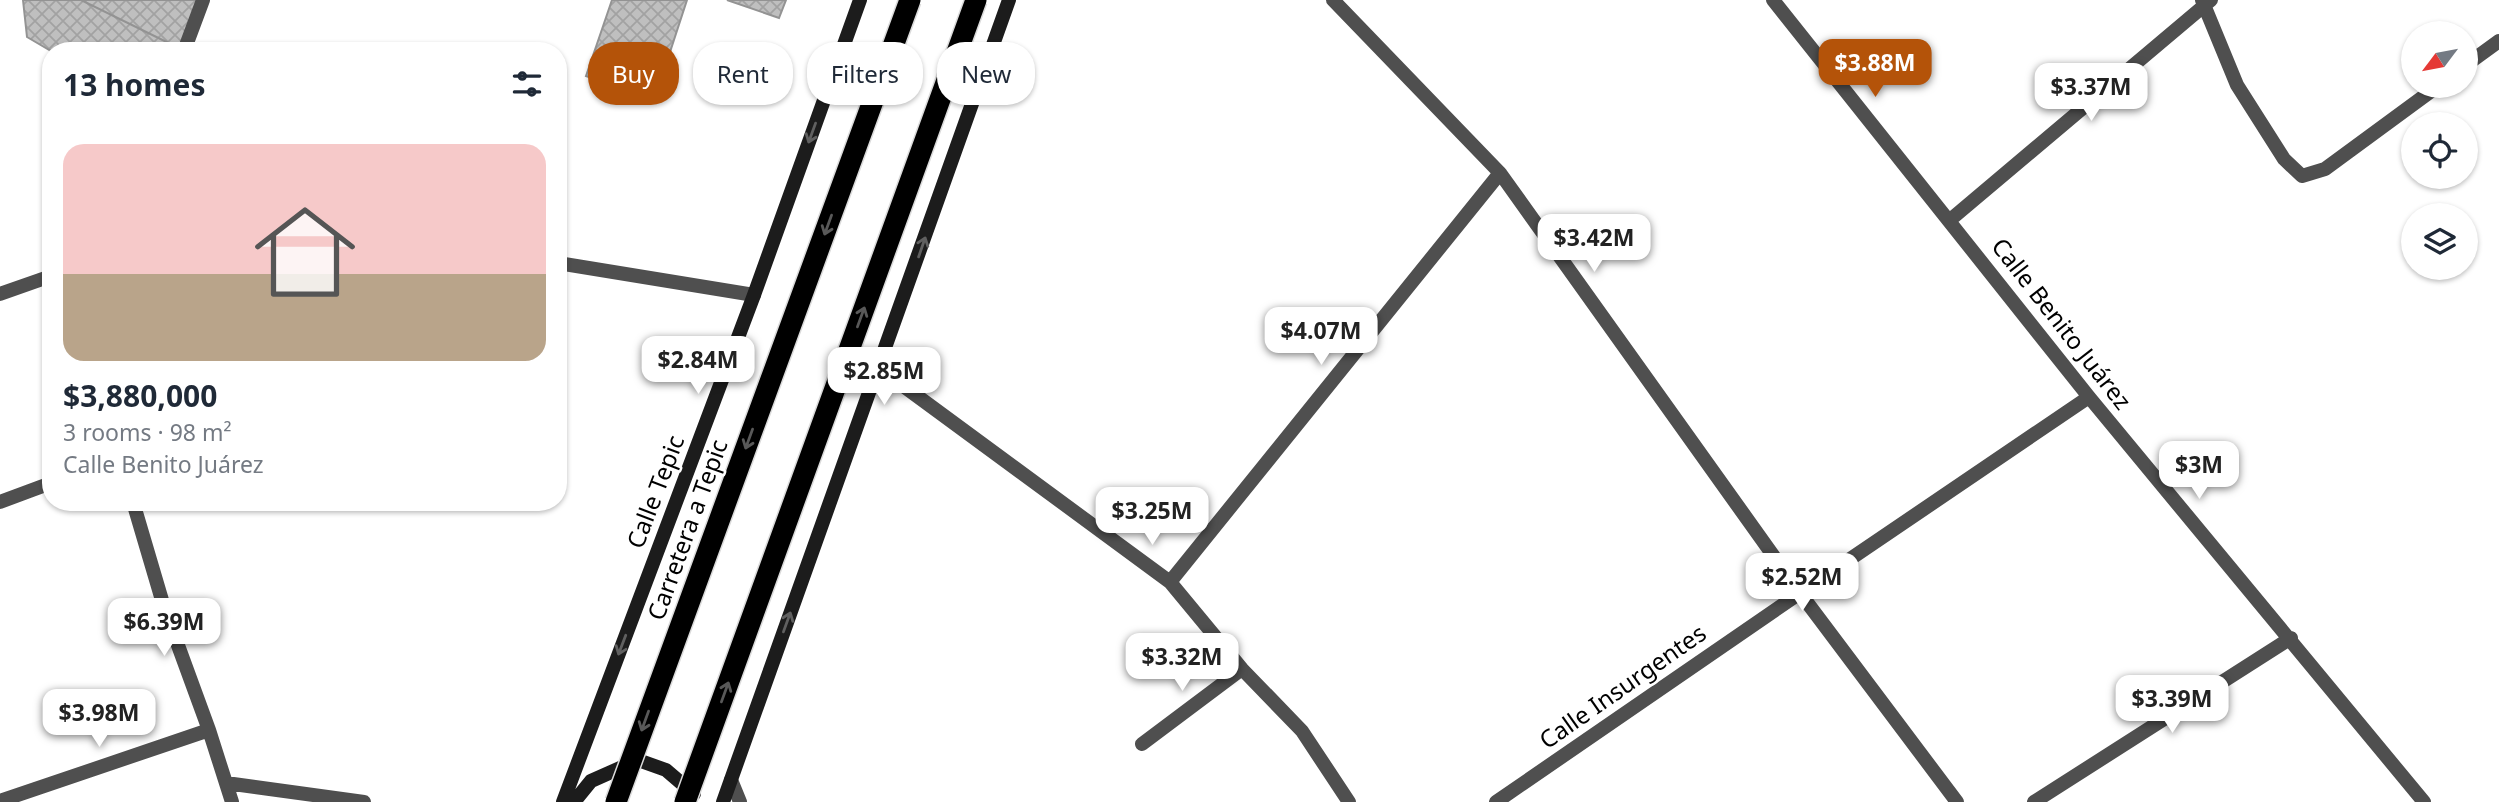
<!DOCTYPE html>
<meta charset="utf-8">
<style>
:root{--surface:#fff;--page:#f2f2f3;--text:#1f2937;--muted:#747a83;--line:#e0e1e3;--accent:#b45309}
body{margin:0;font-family:"Noto Sans",sans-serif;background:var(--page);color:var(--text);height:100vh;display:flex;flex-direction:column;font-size:26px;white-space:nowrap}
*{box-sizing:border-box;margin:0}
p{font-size:23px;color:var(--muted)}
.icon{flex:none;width:38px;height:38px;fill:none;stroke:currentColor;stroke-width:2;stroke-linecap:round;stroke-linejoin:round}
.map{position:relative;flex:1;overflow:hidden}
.panel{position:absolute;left:42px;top:42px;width:525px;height:469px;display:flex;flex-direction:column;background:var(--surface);border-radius:28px;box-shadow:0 2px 5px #0004}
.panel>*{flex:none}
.hud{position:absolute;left:588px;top:42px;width:665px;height:63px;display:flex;gap:14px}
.needle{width:46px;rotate:238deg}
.controls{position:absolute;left:2401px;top:21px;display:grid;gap:14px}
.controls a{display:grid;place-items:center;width:77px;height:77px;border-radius:50%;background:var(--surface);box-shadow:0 2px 5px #0004;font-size:35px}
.price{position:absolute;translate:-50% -60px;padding:0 16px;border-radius:14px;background:#fff;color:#222;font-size:23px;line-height:46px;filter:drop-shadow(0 2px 4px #0008)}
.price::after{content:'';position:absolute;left:50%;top:42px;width:21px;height:16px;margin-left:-10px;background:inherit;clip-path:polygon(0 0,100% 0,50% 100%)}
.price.current{background:var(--accent);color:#fff}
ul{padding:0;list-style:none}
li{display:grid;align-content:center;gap:14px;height:371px;padding:0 21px}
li+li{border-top:2px solid var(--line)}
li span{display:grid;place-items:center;height:217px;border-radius:21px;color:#555}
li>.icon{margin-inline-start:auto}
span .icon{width:126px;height:126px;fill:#fffc;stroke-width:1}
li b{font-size:30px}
h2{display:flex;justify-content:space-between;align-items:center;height:84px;padding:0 21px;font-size:30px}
.tag{padding:0 24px;border-radius:28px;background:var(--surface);box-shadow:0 2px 5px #0004;font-size:24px;line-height:63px}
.tag.current{background:var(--accent);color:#fff}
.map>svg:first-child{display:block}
</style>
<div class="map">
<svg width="2499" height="802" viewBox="0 0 2499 802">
<defs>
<pattern id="building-cross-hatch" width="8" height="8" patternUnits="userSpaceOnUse" patternTransform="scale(1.75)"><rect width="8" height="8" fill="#bfbfbf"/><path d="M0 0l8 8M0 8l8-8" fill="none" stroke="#a2a2a2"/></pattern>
</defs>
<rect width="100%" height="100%" fill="#fff"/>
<path fill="url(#building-cross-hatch)" stroke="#939393" stroke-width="2" d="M23 0H81L183 50 51 51 27 37Z
M81 0H202L183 50Z
M612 0H687L655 98 586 76Z
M727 0H786L779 18Z"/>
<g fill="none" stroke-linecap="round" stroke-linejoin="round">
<path stroke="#4f4f4f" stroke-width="14" d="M1333 0 1500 173 1800 593 1957 802
M1773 0 2089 397 2424 802
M2202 0 2237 85 2284 159 2302 176 2325 169 2438 86
M184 51 203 0
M2466 65 2499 41
M1950 220 2211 0
M558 263 754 295
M0 294 51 276
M879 368 1170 582 1242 669 1302 731 1349 802
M0 502 51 483
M133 502 164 607 209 730 232 802
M1170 582 1500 173
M1142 744 1242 669
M731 780 740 802
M226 783 364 802
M0 801 209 730
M1496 802 1800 593 2089 397
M2034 802 2291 638"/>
<path stroke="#1c1c1c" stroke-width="14" d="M563 802 754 295 860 0
M574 802 591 781 638 760 666 770 694 794
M723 802 1009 0"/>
<defs>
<path id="highway-bridge" d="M616 802 910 0
M685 802 976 0"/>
</defs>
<use href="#highway-bridge" stroke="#dbdbdb" stroke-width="24" stroke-linecap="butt"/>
<use href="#highway-bridge" stroke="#000" stroke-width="21"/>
</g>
<defs><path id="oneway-shaft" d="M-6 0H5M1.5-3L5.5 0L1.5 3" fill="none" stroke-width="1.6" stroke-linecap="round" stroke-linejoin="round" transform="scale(1.75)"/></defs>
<g stroke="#606060">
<use href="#oneway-shaft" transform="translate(812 133) rotate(110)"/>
<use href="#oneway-shaft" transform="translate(922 247) rotate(-71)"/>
<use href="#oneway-shaft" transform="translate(787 622) rotate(-70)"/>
<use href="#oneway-shaft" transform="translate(622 645) rotate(111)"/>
</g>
<g stroke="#595959">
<use href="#oneway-shaft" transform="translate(828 225) rotate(110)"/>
<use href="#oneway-shaft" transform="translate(861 317) rotate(-70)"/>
<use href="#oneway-shaft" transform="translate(749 439) rotate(110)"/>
<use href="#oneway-shaft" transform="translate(725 692) rotate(-70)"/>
<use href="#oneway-shaft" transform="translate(645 721) rotate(110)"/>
</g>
<g text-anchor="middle" stroke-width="5" stroke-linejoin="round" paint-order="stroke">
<g font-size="24" fill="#000" stroke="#fff">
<text transform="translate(2061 324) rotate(52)" y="8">Calle Benito Juárez</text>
<text transform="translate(656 492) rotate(-69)" y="8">Calle Tepic</text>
<text transform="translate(688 530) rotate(-70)" y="8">Carretera a Tepic</text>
<text transform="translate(1623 687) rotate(-35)" y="8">Calle Insurgentes</text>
</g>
</g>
</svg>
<div class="controls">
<a><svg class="needle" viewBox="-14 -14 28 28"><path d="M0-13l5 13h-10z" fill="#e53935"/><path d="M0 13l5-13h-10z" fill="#747a83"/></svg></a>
<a><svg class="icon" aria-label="locate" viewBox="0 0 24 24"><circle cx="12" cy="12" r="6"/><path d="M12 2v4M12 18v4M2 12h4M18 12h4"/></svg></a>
<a><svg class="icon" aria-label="layers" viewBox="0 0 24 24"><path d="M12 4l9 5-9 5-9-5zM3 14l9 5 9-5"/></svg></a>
</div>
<b class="price current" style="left:1875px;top:99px">$3.88M</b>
<b class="price" style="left:2091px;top:123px">$3.37M</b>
<b class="price" style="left:1594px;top:274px">$3.42M</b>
<b class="price" style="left:1321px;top:367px">$4.07M</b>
<b class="price" style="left:698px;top:396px">$2.84M</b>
<b class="price" style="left:884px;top:407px">$2.85M</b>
<b class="price" style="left:2199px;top:501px">$3M</b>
<b class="price" style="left:1152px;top:547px">$3.25M</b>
<b class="price" style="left:1802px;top:613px">$2.52M</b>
<b class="price" style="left:164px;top:658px">$6.39M</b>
<b class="price" style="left:1182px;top:693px">$3.32M</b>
<b class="price" style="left:2172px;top:735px">$3.39M</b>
<b class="price" style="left:99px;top:749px">$3.98M</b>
<div class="hud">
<a class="tag current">Buy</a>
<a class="tag">Rent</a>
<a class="tag">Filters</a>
<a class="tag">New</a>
</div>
<section class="panel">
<h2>13 homes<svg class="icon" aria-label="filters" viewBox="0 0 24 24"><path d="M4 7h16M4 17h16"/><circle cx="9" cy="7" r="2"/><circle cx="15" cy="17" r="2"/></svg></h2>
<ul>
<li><span style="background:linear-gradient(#f6c9c9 60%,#b9a48a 0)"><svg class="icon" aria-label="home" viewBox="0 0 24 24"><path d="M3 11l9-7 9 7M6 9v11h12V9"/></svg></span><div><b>$3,880,000</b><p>3 rooms · 98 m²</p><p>Calle Benito Juárez</p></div></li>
</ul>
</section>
</div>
